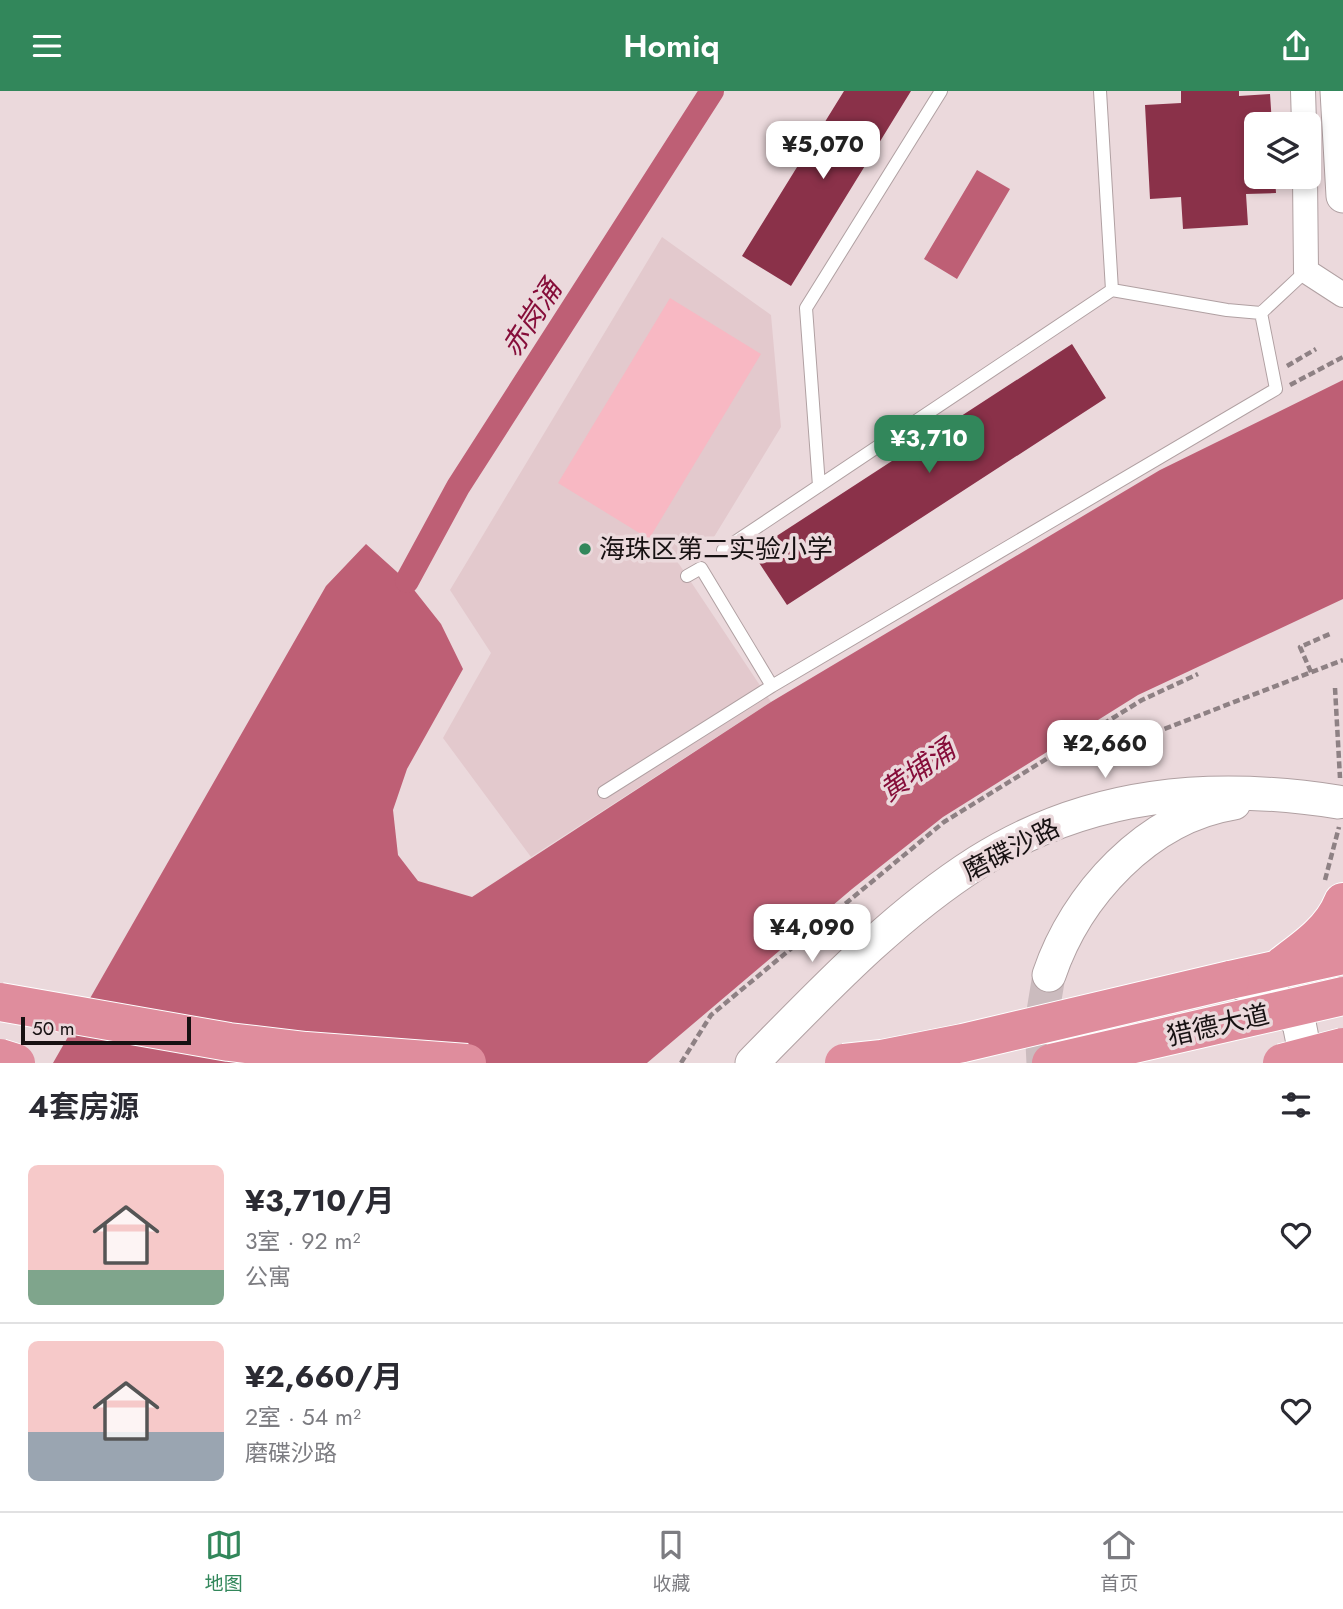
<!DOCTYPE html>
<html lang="zh">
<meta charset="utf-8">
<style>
:root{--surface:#fff;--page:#f7f7f7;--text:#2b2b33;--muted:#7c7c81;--line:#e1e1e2;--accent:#32875b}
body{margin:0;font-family:Jost,"Noto Sans SC",sans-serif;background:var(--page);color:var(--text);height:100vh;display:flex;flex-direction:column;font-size:26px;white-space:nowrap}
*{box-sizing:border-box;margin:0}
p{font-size:23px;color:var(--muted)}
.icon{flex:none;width:38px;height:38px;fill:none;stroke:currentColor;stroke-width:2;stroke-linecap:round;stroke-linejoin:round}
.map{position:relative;height:972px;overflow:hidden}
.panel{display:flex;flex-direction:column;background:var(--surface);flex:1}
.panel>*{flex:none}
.tools{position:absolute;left:1244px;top:21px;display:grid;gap:14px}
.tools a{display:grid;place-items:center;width:77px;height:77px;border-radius:10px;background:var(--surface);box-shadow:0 4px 10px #0003;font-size:35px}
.scale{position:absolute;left:21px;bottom:18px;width:170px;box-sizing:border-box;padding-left:7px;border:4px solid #171112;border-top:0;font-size:19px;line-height:24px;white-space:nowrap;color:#171112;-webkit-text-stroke:5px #ebd9dc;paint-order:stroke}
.price{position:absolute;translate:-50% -60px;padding:0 16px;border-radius:14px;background:#fff;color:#222;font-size:23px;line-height:46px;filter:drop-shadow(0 2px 4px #0008)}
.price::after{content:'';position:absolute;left:50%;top:42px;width:21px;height:16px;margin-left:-10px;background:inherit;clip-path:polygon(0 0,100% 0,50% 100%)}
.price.current{background:var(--accent);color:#fff}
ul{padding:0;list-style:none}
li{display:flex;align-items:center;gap:21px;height:175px;padding:0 28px}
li+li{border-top:2px solid var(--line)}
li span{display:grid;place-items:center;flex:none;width:196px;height:140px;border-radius:10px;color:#555}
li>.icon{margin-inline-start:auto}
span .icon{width:84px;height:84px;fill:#fffc;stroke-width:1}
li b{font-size:30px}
h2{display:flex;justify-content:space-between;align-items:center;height:84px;padding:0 28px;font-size:30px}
header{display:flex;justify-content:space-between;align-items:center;height:91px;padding:0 28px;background:var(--accent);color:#fff;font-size:32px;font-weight:600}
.dock{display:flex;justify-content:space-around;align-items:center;height:98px;border-top:2px solid var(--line);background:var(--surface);font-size:19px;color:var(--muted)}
.dock a{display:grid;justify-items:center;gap:4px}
.dock .current{color:var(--accent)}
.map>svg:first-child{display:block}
</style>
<header><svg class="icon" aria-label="menu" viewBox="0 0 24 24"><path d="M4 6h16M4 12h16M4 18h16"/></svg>Homiq<svg class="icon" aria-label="share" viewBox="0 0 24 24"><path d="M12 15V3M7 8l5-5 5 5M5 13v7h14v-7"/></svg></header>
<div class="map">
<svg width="1343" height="972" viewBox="0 0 1343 972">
<rect width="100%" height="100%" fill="#ebd9dc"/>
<path fill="#e3c9cd" d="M662 146 771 224 781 336 714 446 677 470 771 611 531 766 443 647 491 562 450 499Z"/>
<path fill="#f8b8c3" d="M670 207 761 263 649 448 558 392Z"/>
<path fill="#be5f75" d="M977 79 1010 98 957 188 924 168Z
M1343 289V508L1138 604 943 726 852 798 647 972H53L326 495 366 453 407 490 441 533 463 578 407 678 393 719 398 764 418 790 472 806 771 611 1160 379Z"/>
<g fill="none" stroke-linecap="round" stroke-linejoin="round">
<path stroke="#be5f75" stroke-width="24" d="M407 490 458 396 712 0"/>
</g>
<path fill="#8a3149" d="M844 0H911L791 195 742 165Z
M1181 0H1239V5L1270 3 1272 33H1256V86H1275L1276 102 1246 103 1248 134 1183 138 1181 106 1150 108 1145 14 1181 12Z
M1072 253 1106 307 787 514 752 461Z"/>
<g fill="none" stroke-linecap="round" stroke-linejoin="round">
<path stroke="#cbbbbe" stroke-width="33" stroke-dasharray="33 17" stroke-linecap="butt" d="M1043 972 1041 933 1049 884"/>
<defs>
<path id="lane" d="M1100 0 1112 199
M819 395 806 217 941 0
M723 459 1112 199 1227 219 1261 222 1306 180
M687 485 701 477 772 595 1276 298 1261 222
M604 701 772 595"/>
<path id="street" d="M1303 0 1304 33
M1305 86 1306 180 1343 204"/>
<path id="secondary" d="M1337 0 1343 105
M1049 884C1076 804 1147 726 1234 712
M1230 889 1269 901 1299 932 1307 972
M752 972C822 901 893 825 978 771 1089 701 1211 691 1338 711"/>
<path id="highway" d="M1283 874C1306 857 1332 839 1343 811
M1230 889 1343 864"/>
</defs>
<use href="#lane" stroke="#b0a0a2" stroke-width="14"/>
<use href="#street" stroke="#b0a0a2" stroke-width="26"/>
<use href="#secondary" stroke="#b0a0a2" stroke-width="35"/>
<use href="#highway" stroke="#fff" stroke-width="40"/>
<path stroke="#8e8184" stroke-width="4.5" stroke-dasharray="7 3.5" stroke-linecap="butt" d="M1287 275 1316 258
M1290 294 1343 266
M1311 581 1300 556 1332 542
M1335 597 1340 687
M1085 646 1109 655 1128 652 1343 569
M1325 789 1339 736
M681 972 711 924 944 731 1142 609 1198 583"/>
<use href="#lane" stroke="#fff" stroke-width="12"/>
<use href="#street" stroke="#fff" stroke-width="24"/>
<use href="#secondary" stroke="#fff" stroke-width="33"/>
<use href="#highway" stroke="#df8d9d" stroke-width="38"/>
<defs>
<path id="highway-bridge" d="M0 911 229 951 306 960 467 972
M0 967 16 972
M844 972 882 968 963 952 1230 889
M1051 972 1343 905
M1282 972 1343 956"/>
</defs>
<use href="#highway-bridge" stroke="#fff" stroke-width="40" stroke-linecap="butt"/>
<use href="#highway-bridge" stroke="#df8d9d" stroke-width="38"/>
</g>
<circle fill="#32875b" stroke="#ebd9dc" stroke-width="2.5" cx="585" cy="458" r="7"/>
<g text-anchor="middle" stroke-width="7" stroke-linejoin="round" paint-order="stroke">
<g font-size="26" fill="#171112" stroke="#ebd9dc" text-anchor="start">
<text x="599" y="467">海珠区第二实验小学</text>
</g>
<g font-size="26" fill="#171112" stroke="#ebd9dc">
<text transform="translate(1011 758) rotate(-27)" y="9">磨碟沙路</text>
<text transform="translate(1218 934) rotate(-13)" y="9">猎德大道</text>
</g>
<g font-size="28" font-style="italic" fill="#860e3a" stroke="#ebd9dc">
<text transform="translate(531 227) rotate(-57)" y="10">赤岗涌</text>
<text transform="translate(917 679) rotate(-35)" y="10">黄埔涌</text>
</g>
</g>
</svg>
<div class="tools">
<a><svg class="icon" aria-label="layers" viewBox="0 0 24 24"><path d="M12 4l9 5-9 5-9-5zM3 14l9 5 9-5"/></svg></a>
</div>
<div class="scale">50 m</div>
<b class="price" style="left:823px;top:90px">¥5,070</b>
<b class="price current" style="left:929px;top:384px">¥3,710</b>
<b class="price" style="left:1105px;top:689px">¥2,660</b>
<b class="price" style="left:812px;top:873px">¥4,090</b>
</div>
<section class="panel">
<h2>4套房源<svg class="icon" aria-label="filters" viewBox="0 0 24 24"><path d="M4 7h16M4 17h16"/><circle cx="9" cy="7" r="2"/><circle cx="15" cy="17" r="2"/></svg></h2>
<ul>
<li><span style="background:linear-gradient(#f6c9c9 75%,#7fa58c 0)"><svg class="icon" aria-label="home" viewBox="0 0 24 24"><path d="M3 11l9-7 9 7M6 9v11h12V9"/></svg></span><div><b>¥3,710/月</b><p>3室 · 92 m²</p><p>公寓</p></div><svg class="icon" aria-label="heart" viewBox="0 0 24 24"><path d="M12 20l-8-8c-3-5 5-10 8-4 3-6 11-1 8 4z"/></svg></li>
<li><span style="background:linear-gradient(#f6c9c9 65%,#9aa5b1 0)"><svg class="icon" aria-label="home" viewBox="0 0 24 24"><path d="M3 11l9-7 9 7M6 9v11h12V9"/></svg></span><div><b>¥2,660/月</b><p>2室 · 54 m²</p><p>磨碟沙路</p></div><svg class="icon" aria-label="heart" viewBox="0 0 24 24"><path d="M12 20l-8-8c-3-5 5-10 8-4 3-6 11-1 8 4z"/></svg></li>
</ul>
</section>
<nav class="dock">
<a class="current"><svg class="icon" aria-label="map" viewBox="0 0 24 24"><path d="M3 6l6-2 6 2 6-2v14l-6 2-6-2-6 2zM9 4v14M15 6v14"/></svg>地图</a>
<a><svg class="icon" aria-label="saved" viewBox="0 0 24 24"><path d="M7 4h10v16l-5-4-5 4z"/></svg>收藏</a>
<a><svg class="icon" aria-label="home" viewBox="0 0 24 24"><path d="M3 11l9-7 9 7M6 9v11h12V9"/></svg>首页</a>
</nav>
